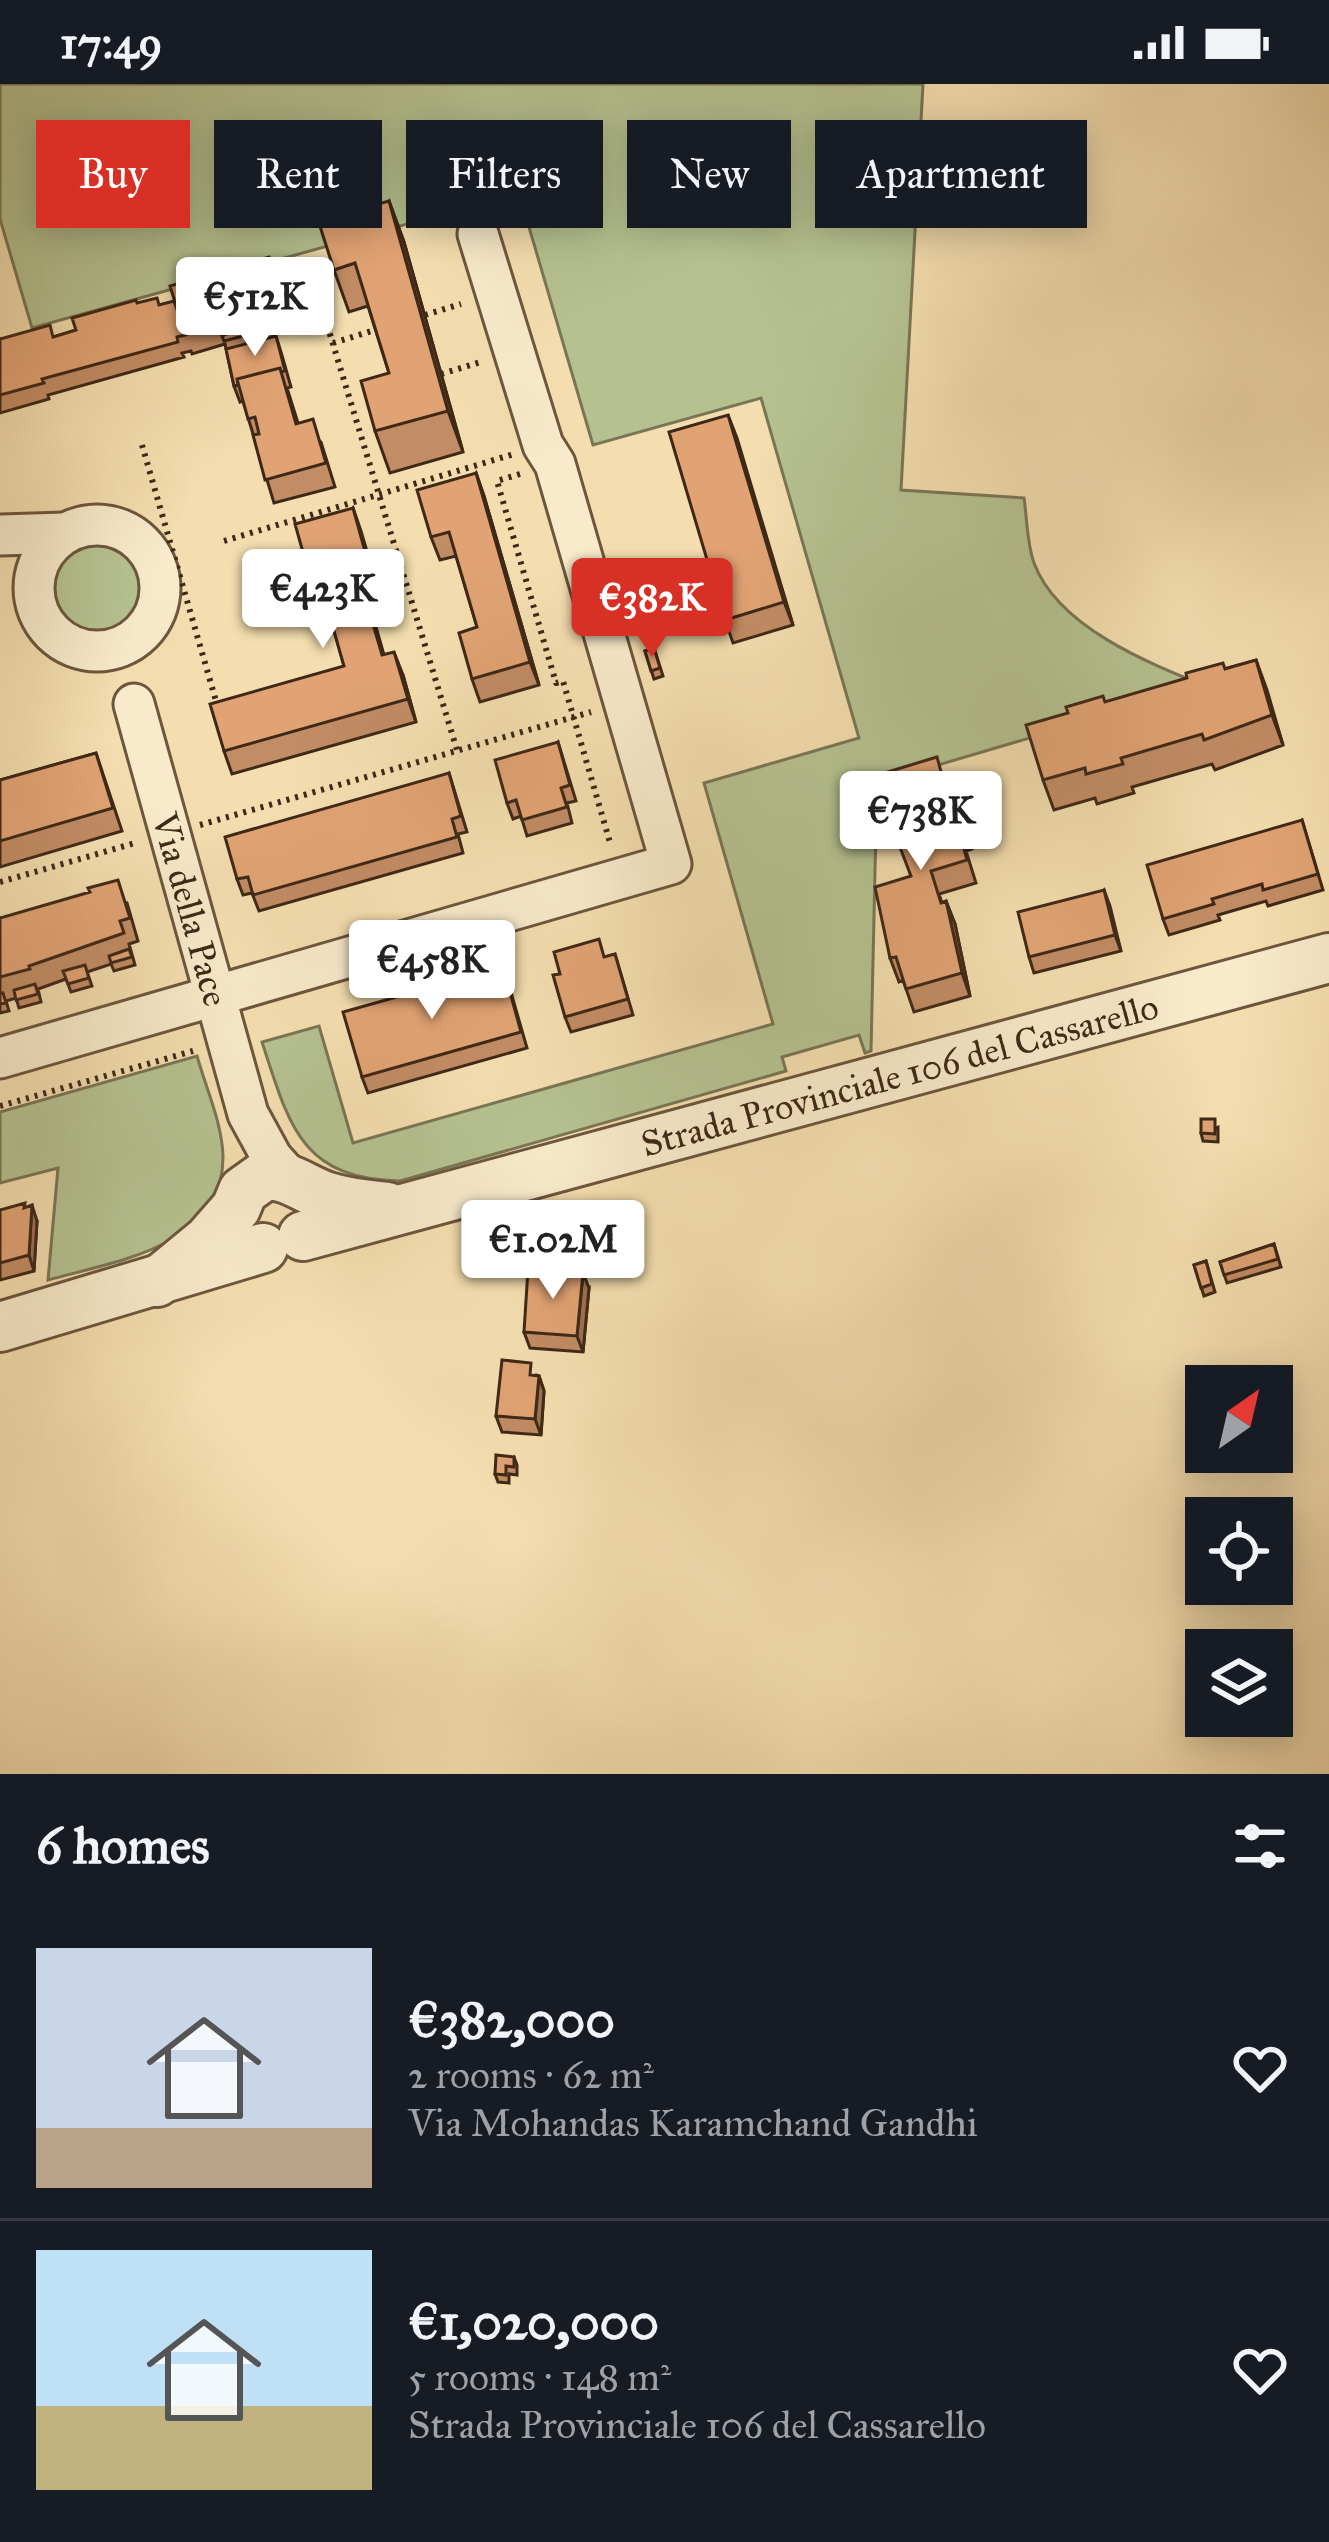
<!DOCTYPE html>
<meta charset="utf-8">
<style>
:root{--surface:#171b24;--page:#242831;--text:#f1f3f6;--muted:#9ea1a6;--line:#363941;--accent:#d93025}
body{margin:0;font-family:"IM FELL Great Primer",serif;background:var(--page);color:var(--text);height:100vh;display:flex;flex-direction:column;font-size:45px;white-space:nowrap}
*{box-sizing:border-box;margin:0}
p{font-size:39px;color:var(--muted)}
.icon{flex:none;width:66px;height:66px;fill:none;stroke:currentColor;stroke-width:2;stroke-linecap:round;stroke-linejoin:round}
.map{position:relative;height:1690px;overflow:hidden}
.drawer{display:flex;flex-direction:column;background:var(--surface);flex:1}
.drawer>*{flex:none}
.hud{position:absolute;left:36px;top:36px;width:1257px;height:108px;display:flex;gap:24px}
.needle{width:78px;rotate:34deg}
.controls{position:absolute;left:1185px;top:1281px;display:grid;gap:24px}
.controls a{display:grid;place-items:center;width:108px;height:108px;border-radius:0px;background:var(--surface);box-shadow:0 6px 30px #0003;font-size:60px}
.price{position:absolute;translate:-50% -102px;padding:0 27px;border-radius:12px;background:#fff;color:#222;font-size:39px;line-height:78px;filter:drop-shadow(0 3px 6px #0008)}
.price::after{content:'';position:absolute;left:50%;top:72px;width:36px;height:27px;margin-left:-18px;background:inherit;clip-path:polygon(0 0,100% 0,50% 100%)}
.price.on{background:var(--accent);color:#fff}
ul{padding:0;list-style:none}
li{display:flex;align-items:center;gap:36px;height:300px;padding:0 36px}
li+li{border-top:3px solid var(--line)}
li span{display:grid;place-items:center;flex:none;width:336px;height:240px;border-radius:0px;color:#555}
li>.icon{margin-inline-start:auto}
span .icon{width:144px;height:144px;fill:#fffc;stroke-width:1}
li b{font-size:51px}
h2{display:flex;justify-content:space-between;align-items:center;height:144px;padding:0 36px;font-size:51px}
.tag{padding:0 42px;border-radius:0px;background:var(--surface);box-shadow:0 6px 30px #0003;font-size:42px;line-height:108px}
.tag.on{background:var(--accent);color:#fff}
.status{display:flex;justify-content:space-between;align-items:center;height:84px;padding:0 60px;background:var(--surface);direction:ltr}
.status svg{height:33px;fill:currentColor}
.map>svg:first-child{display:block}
</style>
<div class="status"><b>17:49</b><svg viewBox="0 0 49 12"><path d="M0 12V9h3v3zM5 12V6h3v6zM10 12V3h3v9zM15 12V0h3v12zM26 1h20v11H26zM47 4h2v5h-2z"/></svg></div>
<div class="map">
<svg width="1329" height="1690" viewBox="0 0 1329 1690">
<rect width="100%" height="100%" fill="#f4deaf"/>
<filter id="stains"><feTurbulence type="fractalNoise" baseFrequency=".00167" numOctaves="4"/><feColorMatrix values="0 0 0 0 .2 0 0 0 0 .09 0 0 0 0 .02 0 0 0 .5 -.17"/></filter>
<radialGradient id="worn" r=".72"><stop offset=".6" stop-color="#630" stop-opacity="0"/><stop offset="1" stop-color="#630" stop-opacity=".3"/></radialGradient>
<path fill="#b5c290" stroke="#7a7554" stroke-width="3" d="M0 0H923L901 406 1024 414C1027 434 1027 460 1034 479 1058 543 1148 579 1206 602L877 699 871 967 865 969 859 951 782 973 786 987 400 1097C300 1095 289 1040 262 958L319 942 353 1059 773 940 704 699 859 654 761 314 593 361 519 109 32 244 0 135Z
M53 504a44 44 0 1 1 88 0a44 44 0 1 1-88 0Z
M197 972C206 1004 222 1039 223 1072 224 1163 116 1177 48 1196L58 1084 0 1099V1028Z"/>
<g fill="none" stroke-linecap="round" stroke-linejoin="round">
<defs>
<g id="minor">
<circle cx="97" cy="504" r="63"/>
<path d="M0 451 65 449"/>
<path id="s1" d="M134 620 248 1030 272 1074 290 1094"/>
<path d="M0 974 671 780 555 380 543 361 478 150"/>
</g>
<g id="tertiary">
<path id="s2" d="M303 1152 1329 874"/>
<path d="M157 1198 208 1156 236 1124 243 1107 264 1092C288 1089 305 1106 328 1113 347 1119 367 1121 387 1123"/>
<path d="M0 1243 263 1164"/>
</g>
</defs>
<use href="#minor" stroke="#6c563d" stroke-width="45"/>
<use href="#tertiary" stroke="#6c563d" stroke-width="54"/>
<path stroke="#3e2817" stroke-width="6" stroke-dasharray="3 6" stroke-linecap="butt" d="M314 198 457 666
M425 231 461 220
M333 259 378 245
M441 290 484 277
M142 361 216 617
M520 390 497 397 556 599 563 597 611 762
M224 457 514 370
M200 741 591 628
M0 798 135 759
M0 1022 193 967"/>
<use href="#minor" stroke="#f8eacb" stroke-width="39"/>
<use href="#tertiary" stroke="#f8eacb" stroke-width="48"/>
</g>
<path fill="#c28c64" stroke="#3e2817" stroke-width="3" d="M389 117 404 158 463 368 390 389 375 347 389 289 368 222 349 228 334 186Z
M278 196 291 242 272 248 273 252H276L281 268 291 303 287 304 298 339 321 358 335 403 274 419 243 317 240 318 234 302 225 260 192 270 191 267 182 269 184 273 48 311 49 315 0 329V255L54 253 76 246 137 219 159 221Z
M728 331 793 541 733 559 725 536Z
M476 389 484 412 539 601 480 618 472 595 477 543 456 472 440 476 431 453Z
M353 424 375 495 363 498 384 571 403 591 416 638 232 690 224 667 344 582 323 507 317 509 308 486Z
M654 564 663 592 654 595 645 567Z
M1256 576 1283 661 1215 686 1212 680 1132 703 1134 709 1097 720 1095 714 1054 726 1043 696 1105 618Z
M558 658 576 717 567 719 572 739 527 752 521 732 513 735 507 719Z
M96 669 122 747 0 783V696Z
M449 689 467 748 458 750 463 769 259 827 252 809 243 811 237 795Z
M948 705 961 727 972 765 966 767 976 799 939 810 942 819 946 817 955 840 970 912 914 928 903 896 899 898 890 874 911 792 891 722Z
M1302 736 1323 806 1268 822 1266 817 1218 831 1220 836 1169 851 1163 835Z
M1104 806 1121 867 1034 889 1029 873Z
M127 819 138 857 129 860 135 881 114 887 111 880 87 888 92 902 71 908 66 895 38 905 41 918 19 924 16 914 6 917 9 927 0 929V834Z
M615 870 633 931 571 948 565 933 605 873Z
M508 898 527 964 368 1009 362 993Z
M1218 1043V1058L1203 1057 1201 1049Z
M0 1126 37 1137 34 1187 0 1196Z
M1274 1160 1281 1183 1227 1199 1220 1178Z
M1206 1177 1215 1208 1204 1212 1194 1181Z
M589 1204 583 1268 530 1264 524 1248Z
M536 1291 539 1292 544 1307 541 1351 502 1348 496 1332Z
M514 1373 517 1381V1391L509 1390V1399L498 1398 495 1390Z"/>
<path fill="#9e7251" stroke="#3e2817" stroke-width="3" d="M389 117 404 158 463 368 448 327Z
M728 331 737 354 793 541 784 518Z
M476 389 484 412 539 601 530 578Z
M353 424 361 447 375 495 366 471Z
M354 475 363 498 390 594 382 571Z
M394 568 403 591 416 638 408 615Z
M1256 576 1267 606 1283 661 1272 631Z
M1104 806 1110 822 1121 867 1115 851Z
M946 817 955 840 970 912 962 889Z
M32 1121 37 1137 34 1187 29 1171Z
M583 1189 589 1204 583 1268 577 1252Z
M539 1292 544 1307 541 1351 535 1335Z"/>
<path fill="#e1a374" stroke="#3e2817" stroke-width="3" d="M389 117 448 327 375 347 361 297 389 289 355 179 334 186 318 136Z
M269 173 283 219 264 224 270 245 224 257 222 252 229 249 225 235 184 247 170 202Z
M157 214 159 221 174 217 186 251 177 253 178 258 42 295 44 299 0 311V255L50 241 53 253 76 246 72 234 136 216 137 219Z
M276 252 285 287 281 288 280 284 237 295 238 301 234 302 226 265Z
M280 284 296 340 313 335 326 379 265 396 253 351 259 350 255 333 248 335 237 295Z
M728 331 784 518 725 536 669 348Z
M476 389 530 578 472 595 459 549 477 543 449 448 431 453 417 406Z
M353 424 366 471 354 475 382 571 394 568 408 615 224 667 210 620 344 582 316 484 308 486 295 440Z
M654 564 660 584 651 587 645 567Z
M1256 576 1272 631 1204 656 1202 650 1121 674 1123 680 1086 690 1085 684 1043 696 1026 641 1068 629 1066 623 1103 612 1105 618 1187 594 1186 589 1223 579 1225 585Z
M558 658 570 701 561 704 567 723 522 736 516 716 507 719 495 676Z
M96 669 113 724 0 757V696Z
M937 673 946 706 952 704 963 741 958 743 967 776 931 787 941 819 946 817 962 889 906 905 896 873 890 874 875 803 911 792 885 724 891 722 881 690Z
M449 689 461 732 452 735 457 753 253 811 248 793 237 795 225 753Z
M1302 736 1318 790 1263 806 1262 800 1212 815 1214 820 1163 835 1147 781Z
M118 796 130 834 120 837 124 849 29 882 30 885 0 893V834L90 808 88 804Z
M1104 806 1115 851 1029 873 1018 828Z
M599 855 604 873 615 870 628 915 565 933 553 891 560 890 554 868Z
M129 865 132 873 111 879 109 872Z
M85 881 89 894 68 900 63 887Z
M503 883 521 948 362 993 343 928Z
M35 900 38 910 16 916 14 906Z
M3 909 6 919 0 920V910Z
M1201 1035H1215V1050L1201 1049Z
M25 1119 24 1124 32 1121 29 1171 0 1179V1126Z
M1274 1160 1278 1175 1224 1191 1220 1178Z
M1206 1177 1212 1200 1201 1204 1194 1181Z
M528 1185 583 1189 577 1252 524 1248Z
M502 1276 531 1279 530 1291 539 1292 535 1335 496 1332Z
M496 1371 514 1373V1383L506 1382V1391L495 1390Z"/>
<g text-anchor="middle" stroke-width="9" stroke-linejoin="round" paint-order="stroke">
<g font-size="36" fill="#3e2817" stroke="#f8eacb">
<text dy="13" stroke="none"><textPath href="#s1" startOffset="213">Via della Pace</textPath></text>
<text dy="13" stroke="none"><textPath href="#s2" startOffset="618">Strada Provinciale 106 del Cassarello</textPath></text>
</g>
</g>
<rect width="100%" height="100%" filter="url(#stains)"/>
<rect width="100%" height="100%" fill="url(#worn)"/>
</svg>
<div class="controls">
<a><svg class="needle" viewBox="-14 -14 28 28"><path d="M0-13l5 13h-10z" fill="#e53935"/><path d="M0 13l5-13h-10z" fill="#9ea1a6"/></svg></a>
<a><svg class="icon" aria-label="locate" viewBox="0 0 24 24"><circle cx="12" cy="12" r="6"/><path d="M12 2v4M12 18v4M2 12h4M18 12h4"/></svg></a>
<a><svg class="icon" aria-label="layers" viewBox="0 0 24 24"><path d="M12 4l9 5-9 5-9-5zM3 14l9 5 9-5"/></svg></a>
</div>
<b class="price" style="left:255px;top:275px">€512K</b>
<b class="price" style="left:323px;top:567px">€423K</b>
<b class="price on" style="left:652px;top:576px">€382K</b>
<b class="price" style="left:921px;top:789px">€738K</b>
<b class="price" style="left:432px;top:938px">€458K</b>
<b class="price" style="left:553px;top:1218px">€1.02M</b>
<div class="hud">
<a class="tag on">Buy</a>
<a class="tag">Rent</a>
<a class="tag">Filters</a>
<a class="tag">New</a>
<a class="tag">Apartment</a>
</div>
</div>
<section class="drawer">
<h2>6 homes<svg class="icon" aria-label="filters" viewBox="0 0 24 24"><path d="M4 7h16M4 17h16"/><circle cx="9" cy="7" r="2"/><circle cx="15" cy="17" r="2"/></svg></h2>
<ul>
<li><span style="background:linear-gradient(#c9d6e8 75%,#b9a48a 0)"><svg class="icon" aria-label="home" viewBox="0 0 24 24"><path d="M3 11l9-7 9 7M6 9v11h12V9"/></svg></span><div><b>€382,000</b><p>2 rooms · 62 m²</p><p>Via Mohandas Karamchand Gandhi</p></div><svg class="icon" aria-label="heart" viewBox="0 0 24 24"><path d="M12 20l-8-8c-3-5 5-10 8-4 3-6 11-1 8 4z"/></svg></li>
<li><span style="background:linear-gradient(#bfe0f5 65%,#c2b280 0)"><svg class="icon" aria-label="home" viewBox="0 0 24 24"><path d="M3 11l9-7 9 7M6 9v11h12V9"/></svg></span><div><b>€1,020,000</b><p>5 rooms · 148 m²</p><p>Strada Provinciale 106 del Cassarello</p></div><svg class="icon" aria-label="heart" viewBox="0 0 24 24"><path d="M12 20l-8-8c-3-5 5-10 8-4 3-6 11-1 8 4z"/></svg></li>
</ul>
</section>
